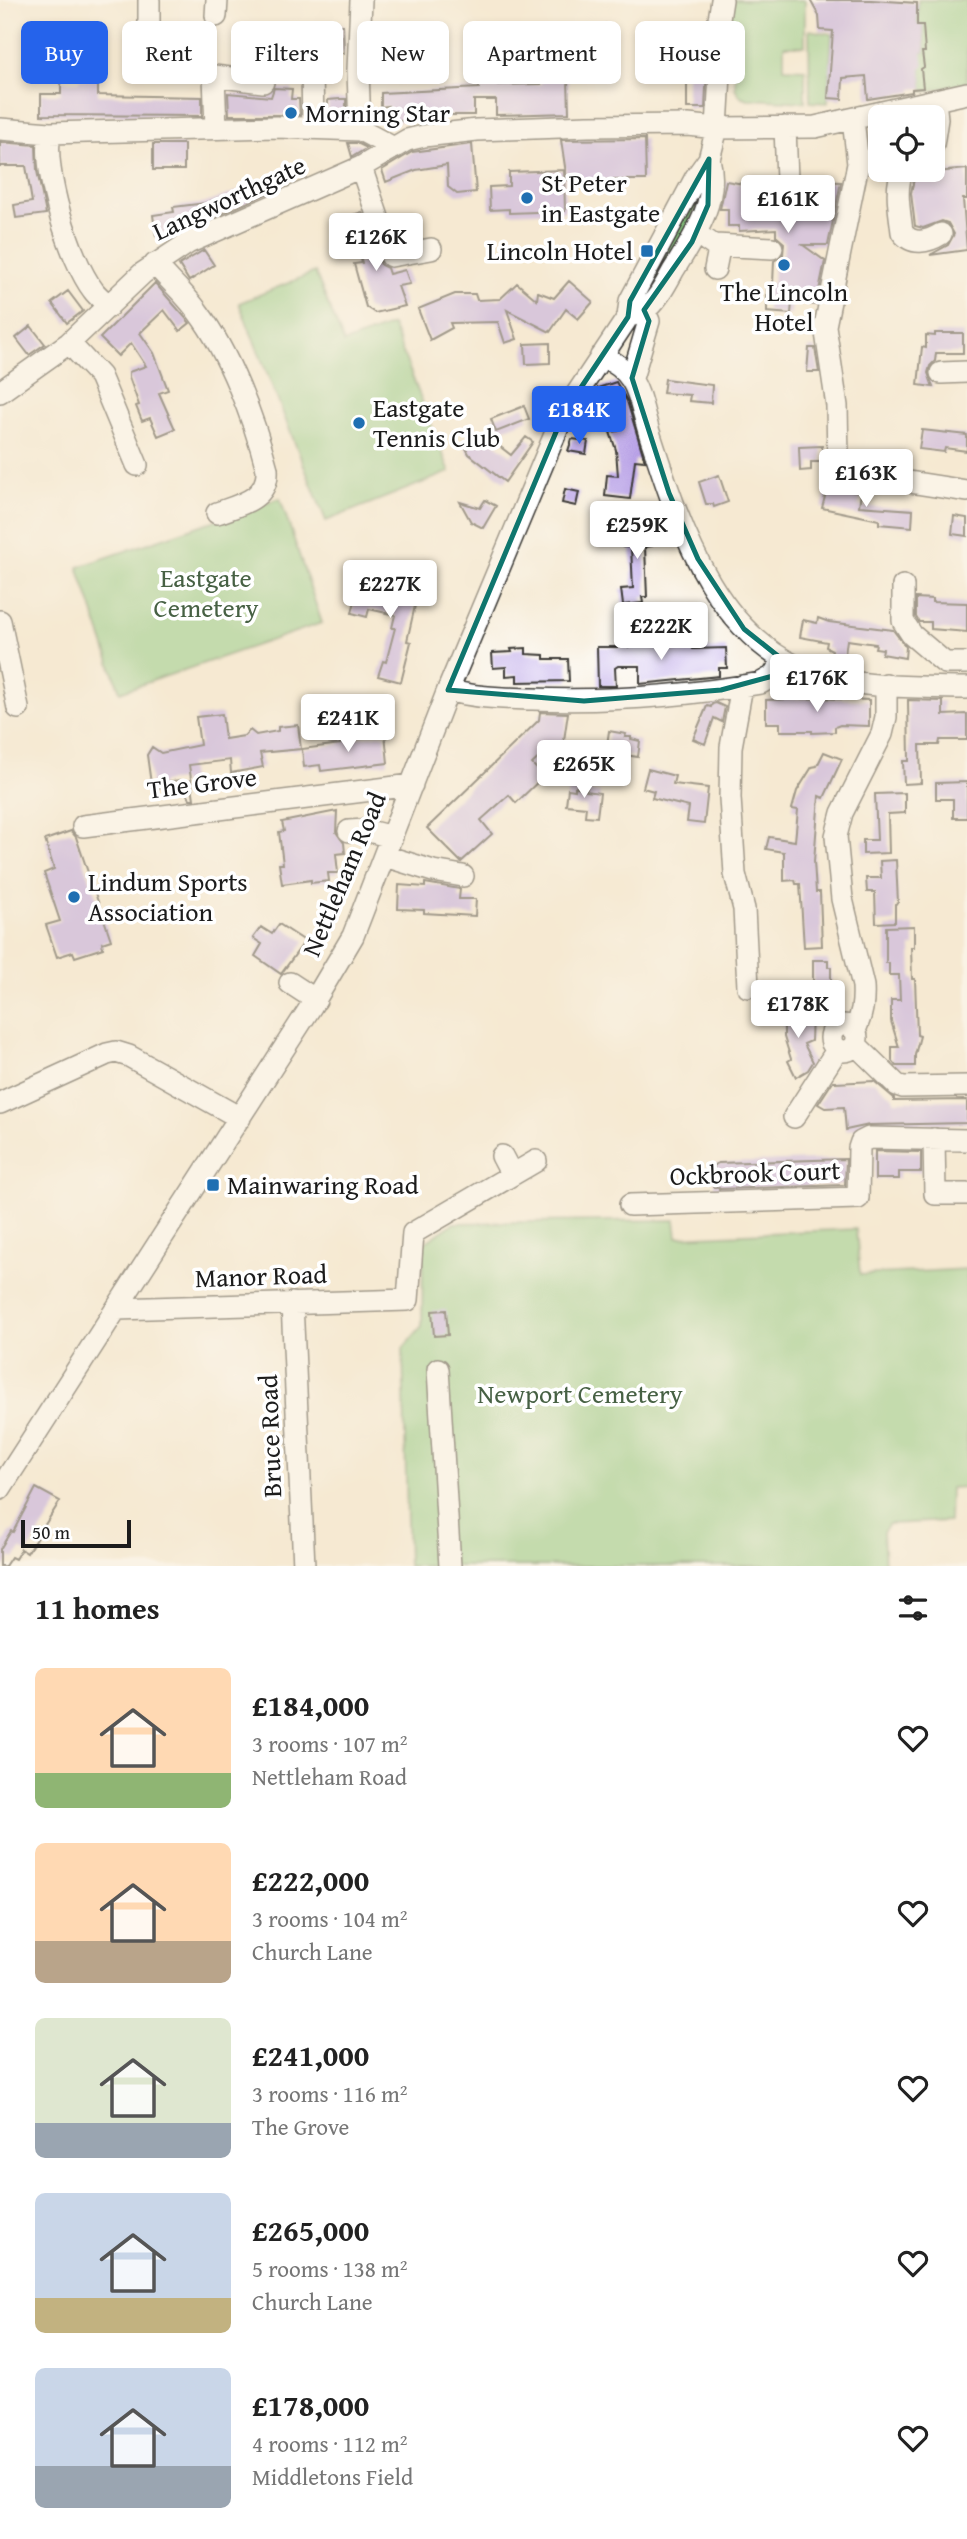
<!DOCTYPE html>
<meta charset="utf-8">
<style>
:root{--surface:#fff;--page:#f6f6f6;--text:#222;--muted:#767676;--accent:#2563eb}
body{margin:0;font-family:"Gentium Book Plus",serif;background:var(--page);color:var(--text);height:100vh;display:flex;flex-direction:column;font-size:26px;white-space:nowrap}
*{box-sizing:border-box;margin:0}
p{font-size:23px;color:var(--muted)}
.icon{flex:none;width:38px;height:38px;fill:none;stroke:currentColor;stroke-width:2;stroke-linecap:round;stroke-linejoin:round}
.map{position:relative;height:1566px;overflow:hidden}
.panel{display:flex;flex-direction:column;background:var(--surface);flex:1}
.panel>*{flex:none}
.top-card{position:absolute;left:21px;top:21px;width:926px;height:63px;display:flex;gap:14px}
.buttons{position:absolute;left:868px;top:105px;display:grid;gap:14px}
.buttons a{display:grid;place-items:center;width:77px;height:77px;border-radius:10px;background:var(--surface);box-shadow:0 4px 10px #0003;font-size:35px}
.scale{position:absolute;left:21px;bottom:18px;width:110px;box-sizing:border-box;padding-left:7px;border:4px solid #1c1c1c;border-top:0;font-size:19px;line-height:24px;white-space:nowrap;color:#1c1c1c;-webkit-text-stroke:5px #fff;paint-order:stroke}
.price{position:absolute;translate:-50% -60px;padding:0 16px;border-radius:7px;background:#fff;color:#222;font-size:23px;line-height:46px;filter:drop-shadow(0 2px 4px #0008)}
.price::after{content:'';position:absolute;left:50%;top:42px;width:21px;height:16px;margin-left:-10px;background:inherit;clip-path:polygon(0 0,100% 0,50% 100%)}
.price.current{background:var(--accent);color:#fff}
ul{padding:0;list-style:none}
li{display:flex;align-items:center;gap:21px;height:175px;padding:0 35px}
li span{display:grid;place-items:center;flex:none;width:196px;height:140px;border-radius:10px;color:#555}
li>.icon{margin-inline-start:auto}
span .icon{width:84px;height:84px;fill:#fffc;stroke-width:1}
li b{font-size:30px}
h2{display:flex;justify-content:space-between;align-items:center;height:84px;padding:0 35px;font-size:30px}
.pill{padding:0 24px;border-radius:10px;background:var(--surface);box-shadow:0 4px 10px #0003;font-size:24px;line-height:63px}
.pill.current{background:var(--accent);color:#fff}
.map>svg:first-child{display:block}
</style>
<div class="map">
<svg width="967" height="1566" viewBox="0 0 967 1566">
<rect width="100%" height="100%" fill="#fff"/>
<filter id="ink" filterUnits="userSpaceOnUse"><feTurbulence type="fractalNoise" baseFrequency=".0143" numOctaves="2"/><feDisplacementMap in="SourceGraphic" scale="14" xChannelSelector="R" yChannelSelector="G"/><feConvolveMatrix kernelMatrix="1 2 1 2 8 2 1 2 1" color-interpolation-filters="sRGB"/></filter>
<filter id="wash" filterUnits="userSpaceOnUse"><feTurbulence type="fractalNoise" baseFrequency=".00686" numOctaves="4" result="noise"/><feDisplacementMap in="SourceGraphic" scale="28" xChannelSelector="R" yChannelSelector="G"/><feGaussianBlur stdDeviation="1.57" result="paint"/><feColorMatrix in="noise" values="0 0 0 0 0 0 0 0 0 0 0 0 0 0 0 0 0 1.4 0 .05"/><feComposite in="paint" operator="in"/></filter>
<g filter="url(#wash)">
<rect width="100%" height="100%" fill="#f5e9d2"/>
<path fill="#88c981" stroke="#52724e" stroke-width="2" d="M733 0H805V46H784V68L805 69V102L748 99 740 96 735 88 736 36 730 21Z
M918 0H967V83L923 92 919 53 925 52 923 25H917Z
M809 30 832 34 828 103 810 102Z
M706 170 696 206 681 242 637 310Z
M315 272 344 343 392 325 450 472 326 521 239 303Z
M280 498 322 623 120 692 78 567Z
M675 1220 677 1237 856 1229 860 1275 967 1269V1487L950 1488 949 1521 889 1524 883 1532 885 1566H408L403 1348 422 1326 423 1244 454 1223Z"/>
<g id="blocks">
<path fill="#b59de5" d="M810 0H871L917 3V25H923L925 52H922L924 67 921 69 923 88 912 89V92L900 94 868 99 866 76 843 78 842 99 828 98 833 31 820 30 819 16Z
M605 24 612 71 568 78 569 113 496 115V100H474V115H428L391 123 388 106 381 107V93L479 88V85L541 84V73L567 72 560 31Z
M327 25H343L344 53H328Z
M687 66H707L705 108H687Z
M79 79H98V95L202 97V116L41 115V94H61V81L79 82Z
M274 88 292 89 291 99H299L300 115H229L228 93 271 97Z
M340 99H346V116H340V110L328 111V100Z
M645 139 646 180H567L561 140Z
M0 142 36 145 37 171 46 214 16 218 14 205 32 202 26 166H0Z
M348 143H357L367 148 352 157Z
M153 144H184V170H153Z
M472 144 476 192 457 194 448 187 447 165 416 170 386 182 382 170 412 152Z
M967 169V199H963L967 250 930 255 948 245 954 234 948 223 942 221 923 228 915 226 911 193 915 174Z
M564 170 565 211 509 213V209L490 210 489 187 509 186V172Z
M276 177 280 188 179 233 156 236 153 215 174 212 173 207 206 203Z
M726 181 779 190 785 194 812 195V181L841 182 828 245H803L825 261 816 305 792 302 791 314 767 312V284H773L774 261 783 255 784 243 776 236V229L739 231V226H728V209H720Z
M362 212 381 265 387 268 389 274 405 270 410 284 398 286 405 306 375 313 366 307 354 264 362 263 350 216Z
M204 250 214 265 189 281 179 265Z
M569 281 593 302 578 319 566 309 550 332 507 310 517 339 505 343 498 322 450 323 452 328 430 340 418 309 455 294H475L477 300 500 299 517 283 537 300 538 292 554 298Z
M155 283 190 323 180 331 164 310 140 333 154 353 168 390 159 393 175 429 158 436 150 418 142 421 136 406 139 405 129 377V372L146 366 131 343 118 356 100 338Z
M68 291 83 311 67 323 52 303Z
M31 326 45 344 29 355 16 338Z
M935 333H963V353H936L935 361 930 366 928 373 933 387 918 385 922 347 926 348V335L935 336Z
M550 343V363L526 364 525 344Z
M809 348H815L819 372H807Z
M665 379 712 385 711 403 689 401 690 395 663 393Z
M616 382 627 401 645 461 635 460 630 499 605 496 607 475 618 476 616 450 610 432 618 431 611 407 604 409 598 388Z
M524 406 529 419 496 432 491 419Z
M922 430 967 435V451L945 448 944 452 919 449Z
M485 435 511 455 526 437 533 442 505 482 469 454 464 444Z
M572 439 588 441 586 454 568 451Z
M822 446V462H811V470L800 471 799 447Z
M719 475 728 502 714 507 713 504H706L699 482Z
M835 488 861 493 859 506 913 510 912 527 879 524V520L822 508 827 489 835 491Z
M565 489 579 492 576 506 562 503Z
M485 500 496 506 483 528 471 522 460 502 480 508Z
M954 516 967 518V536L952 534Z
M622 523 649 524 650 534H652V546L645 547 647 597H642L643 603 623 605 621 589 633 588 631 547H623Z
M368 576 380 579 379 582 406 588V585L419 588 407 641 411 642 401 682 378 676 383 661 386 662 395 628H392L395 615 369 609 367 617 352 613 358 588 364 590Z
M916 598 932 599V602L967 603V632L931 629V622H919L916 617Z
M818 618 829 622 893 630 906 647 905 658 882 654 883 649 875 648 876 644 847 640 844 661 830 658 832 650 826 647 827 642 800 637 803 620 817 623Z
M690 640 693 649 726 648 727 668H719V676L640 684V666H618L615 668 616 686H598L597 647H631V645L664 644V641Z
M526 648V654L544 655V659H568L569 681 517 682V675L506 676V667L493 668 492 653 512 652 511 649Z
M819 698 869 700V726L840 725 835 727V732L812 733V731H780V723H766V700Z
M908 700 943 701V715L967 714V740H940L939 745H920L921 783 904 784 903 761H909Z
M716 703 725 707 722 722 714 718 705 744 693 739 707 706 711 707 712 704Z
M540 712 568 713 563 747 553 745 532 764 544 776 516 803 509 795 481 820 492 834 461 862 427 828 539 720Z
M222 714 225 739 244 736 250 730 256 735 278 731V727L298 725 301 749 260 753 263 767 231 773 230 760 189 765 194 799H190L181 780 163 782 159 788 154 784H151L147 755 152 747 161 753 200 745 196 717Z
M609 731 626 734 625 737H631V739L640 741 638 757 606 752Z
M385 734 388 763 321 771 320 765 304 767 302 749 340 744V740Z
M824 752 842 759 824 798 819 796 814 861 816 892H820L822 946 804 947 800 884H796L795 880 784 881V852L766 849 769 837 795 841 798 810 792 809 797 791 812 767 817 766Z
M648 769 675 776 673 784 708 788 704 824 687 822 689 807 652 798 654 791 643 788Z
M967 782V818H953V799H936V783Z
M575 787 587 788 586 791 600 793 597 817 585 816 586 807 566 805 568 789 575 790Z
M905 793V813L888 814 889 853 863 854V840H877L875 794Z
M337 811 336 832 344 843 345 853 336 854 338 873H328L329 881 311 883V880L282 884 279 864H283L279 832 284 831 282 822Z
M71 831 76 837 111 940 102 943 103 948 75 957 73 952 57 957 46 925 60 921 44 873 54 869 45 840Z
M896 860 898 903 895 904V922L876 923 875 892H867L866 878H881L880 861Z
M425 883 460 889 459 899H476L475 916 424 913V910L398 909 399 885 425 887Z
M279 924 305 941 281 974 255 956 262 944 253 938 261 927 272 934Z
M914 926V947H911L912 979H915L917 1035 920 1036 915 1055V1066H896L892 1061V1047H899L891 1021V1000H900L899 975H889V963H886V927Z
M813 960H828V967H831V990L813 989Z
M794 1010H809V1015H812L811 1041 804 1044 813 1062 808 1070 796 1077 788 1061 791 1059 784 1037V1014H794Z
M833 1081H836V1083L874 1081 894 1098V1101L967 1100V1123L869 1125 846 1130 844 1107 825 1108 818 1104Z
M875 1151 921 1152V1172H899V1179H875Z
M846 1159 845 1185 719 1189V1187H714V1165L718 1163Z
M446 1310 448 1335 434 1336 432 1311Z
M36 1488 60 1501 27 1553 21 1549 15 1559 11 1557 5 1566H0V1549L11 1531 13 1532Z"/>
</g>
</g>
<g filter="url(#ink)">
<use href="#blocks" fill-opacity="0" stroke="#3d3b37" stroke-width="2"/>
<g fill="none" stroke-linecap="round" stroke-linejoin="round">
<defs>
<path id="minor" d="M149 0V39
M216 16 217 0
M312 69 313 128
M853 119 858 164 825 326 837 406 838 459 841 468 858 474 967 491
M785 127 787 180
M216 128 214 76 263 82 264 52
M0 129 50 133 276 127 360 130 394 148
M360 130 358 70 361 0
M50 133C42 170 70 260 93 290 97 296 104 301 109 306
M933 145 937 119 935 100
M361 167 391 256 431 249
M903 170C894 188 900 212 902 232 912 246 928 242 941 234
M706 240 719 249 715 269
M715 245 772 248
M155 264C169 280 186 295 198 312 229 353 254 419 267 469 269 499 240 505 217 513
M628 317C633 315 639 313 643 311 656 303 666 284 673 271 694 237 720 200 709 159
M69 343 100 376 137 465
M601 356C639 372 638 396 649 432 680 528 718 651 829 678 873 688 922 687 967 688
M941 373 967 372
M632 378 649 321 644 310
M0 392 69 343 143 273 188 243 361 167 407 140 424 136 477 130 588 126 688 125 717 128 815 127 967 93
M903 586V621L912 635 945 663H967
M0 621 18 708
M742 686 731 747 730 798 735 874 744 909 748 987
M448 690C475 698 504 698 532 699 609 702 685 696 761 683L773 676 783 660
M83 826 412 785
M349 831 365 830 392 837
M385 856 433 871 463 876
M290 983 316 1000
M831 1038a13 13 0 1 1 26 0a13 13 0 1 1-26 0Z
M855 1030C862 1015 864 1003 863 986L842 899 836 836 842 813 882 734 886 717V684
M856 1045 897 1085 903 1087 967 1086
M0 1103 107 1054 116 1052 129 1056 240 1118
M794 1117 837 1050
M934 1139 935 1194H967
M512 1175 536 1161
M630 1205 858 1198 859 1148 861 1142 869 1138 967 1140
M292 1303 304 1566
M117 1309 408 1300 413 1233 512 1175 502 1156
M438 1369 450 1566
M0 1489 312 1005 353 936 448 690 564 413 628 317 630 301 696 177 709 159 717 128 721 56 718 26 722 0"/>
</defs>
<use href="#minor" stroke="#3d3b37" stroke-width="24"/>
<use href="#minor" stroke="#fff" stroke-width="21"/>
</g>
</g>
<path d="M0 0H967V1566H0ZM709 159 708 205 692 242 644 310 649 321 632 378 669 493 698 559 744 629 783 660 773 676 721 690 584 701 448 690 564 413 628 317 630 301Z" fill="#f5e9d2" fill-opacity=".55" fill-rule="evenodd"/>
<path fill="none" stroke="#0f766e" stroke-width="5" stroke-linejoin="round" d="M709 159 708 205 692 242 644 310 649 321 632 378 669 493 698 559 744 629 783 660 773 676 721 690 584 701 448 690 564 413 628 317 630 301Z"/>
<g fill="#1f6fb2" stroke="#fff" stroke-width="2.5">
<circle cx="291" cy="113" r="7"/>
<circle cx="527" cy="198" r="7"/>
<rect x="640" y="244" width="14" height="14" rx="3.5"/>
<circle cx="784" cy="265" r="7"/>
<circle cx="359" cy="423" r="7"/>
<circle cx="74" cy="897" r="7"/>
<rect x="206" y="1178" width="14" height="14" rx="3.5"/>
</g>
<g text-anchor="middle" stroke-width="7" stroke-linejoin="round" paint-order="stroke">
<g font-size="26" fill="#1c1c1c" stroke="#fff" text-anchor="start">
<text x="305" y="122">Morning Star</text>
<text x="541" y="192">St Peter<tspan x="541" dy="30">in Eastgate</tspan></text>
<text x="633" y="260" text-anchor="end">Lincoln Hotel</text>
<text x="784" y="301" text-anchor="middle">The Lincoln<tspan x="784" dy="30">Hotel</tspan></text>
<text x="373" y="417">Eastgate<tspan x="373" dy="30">Tennis Club</tspan></text>
<text x="88" y="891">Lindum Sports<tspan x="88" dy="30">Association</tspan></text>
<text x="227" y="1194">Mainwaring Road</text>
</g>
<g font-size="26" fill="#1c1c1c" stroke="#fff">
<text transform="translate(229 198) rotate(-25)" y="9">Langworthgate</text>
<text transform="translate(202 783) rotate(-7)" y="9">The Grove</text>
<text transform="translate(344 874) rotate(-67)" y="9">Nettleham Road</text>
<text transform="translate(755 1173) rotate(-2)" y="9">Ockbrook Court</text>
<text transform="translate(261 1276) rotate(-2)" y="9">Manor Road</text>
<text transform="translate(270 1436) rotate(-92)" y="9">Bruce Road</text>
</g>
<g font-size="26" fill="#476144" stroke="#fff">
<text x="206" y="587">Eastgate<tspan x="206" dy="30">Cemetery</tspan></text>
<text x="580" y="1403">Newport Cemetery</text>
</g>
</g>
</svg>
<div class="buttons">
<a><svg class="icon" aria-label="locate" viewBox="0 0 24 24"><circle cx="12" cy="12" r="6"/><path d="M12 2v4M12 18v4M2 12h4M18 12h4"/></svg></a>
</div>
<div class="scale">50 m</div>
<b class="price" style="left:788px;top:235px">£161K</b>
<b class="price" style="left:376px;top:273px">£126K</b>
<b class="price current" style="left:579px;top:446px">£184K</b>
<b class="price" style="left:866px;top:509px">£163K</b>
<b class="price" style="left:637px;top:561px">£259K</b>
<b class="price" style="left:390px;top:620px">£227K</b>
<b class="price" style="left:661px;top:662px">£222K</b>
<b class="price" style="left:817px;top:714px">£176K</b>
<b class="price" style="left:348px;top:754px">£241K</b>
<b class="price" style="left:584px;top:800px">£265K</b>
<b class="price" style="left:798px;top:1040px">£178K</b>
<div class="top-card">
<a class="pill current">Buy</a>
<a class="pill">Rent</a>
<a class="pill">Filters</a>
<a class="pill">New</a>
<a class="pill">Apartment</a>
<a class="pill">House</a>
</div>
</div>
<section class="panel">
<h2>11 homes<svg class="icon" aria-label="filters" viewBox="0 0 24 24"><path d="M4 7h16M4 17h16"/><circle cx="9" cy="7" r="2"/><circle cx="15" cy="17" r="2"/></svg></h2>
<ul>
<li><span style="background:linear-gradient(#ffd9b3 75%,#8fb573 0)"><svg class="icon" aria-label="home" viewBox="0 0 24 24"><path d="M3 11l9-7 9 7M6 9v11h12V9"/></svg></span><div><b>£184,000</b><p>3 rooms · 107 m²</p><p>Nettleham Road</p></div><svg class="icon" aria-label="heart" viewBox="0 0 24 24"><path d="M12 20l-8-8c-3-5 5-10 8-4 3-6 11-1 8 4z"/></svg></li>
<li><span style="background:linear-gradient(#ffd9b3 70%,#b9a48a 0)"><svg class="icon" aria-label="home" viewBox="0 0 24 24"><path d="M3 11l9-7 9 7M6 9v11h12V9"/></svg></span><div><b>£222,000</b><p>3 rooms · 104 m²</p><p>Church Lane</p></div><svg class="icon" aria-label="heart" viewBox="0 0 24 24"><path d="M12 20l-8-8c-3-5 5-10 8-4 3-6 11-1 8 4z"/></svg></li>
<li><span style="background:linear-gradient(#dfe7d0 75%,#9aa5b1 0)"><svg class="icon" aria-label="home" viewBox="0 0 24 24"><path d="M3 11l9-7 9 7M6 9v11h12V9"/></svg></span><div><b>£241,000</b><p>3 rooms · 116 m²</p><p>The Grove</p></div><svg class="icon" aria-label="heart" viewBox="0 0 24 24"><path d="M12 20l-8-8c-3-5 5-10 8-4 3-6 11-1 8 4z"/></svg></li>
<li><span style="background:linear-gradient(#c9d6e8 75%,#c2b280 0)"><svg class="icon" aria-label="home" viewBox="0 0 24 24"><path d="M3 11l9-7 9 7M6 9v11h12V9"/></svg></span><div><b>£265,000</b><p>5 rooms · 138 m²</p><p>Church Lane</p></div><svg class="icon" aria-label="heart" viewBox="0 0 24 24"><path d="M12 20l-8-8c-3-5 5-10 8-4 3-6 11-1 8 4z"/></svg></li>
<li><span style="background:linear-gradient(#c9d6e8 70%,#9aa5b1 0)"><svg class="icon" aria-label="home" viewBox="0 0 24 24"><path d="M3 11l9-7 9 7M6 9v11h12V9"/></svg></span><div><b>£178,000</b><p>4 rooms · 112 m²</p><p>Middletons Field</p></div><svg class="icon" aria-label="heart" viewBox="0 0 24 24"><path d="M12 20l-8-8c-3-5 5-10 8-4 3-6 11-1 8 4z"/></svg></li>
</ul>
</section>
